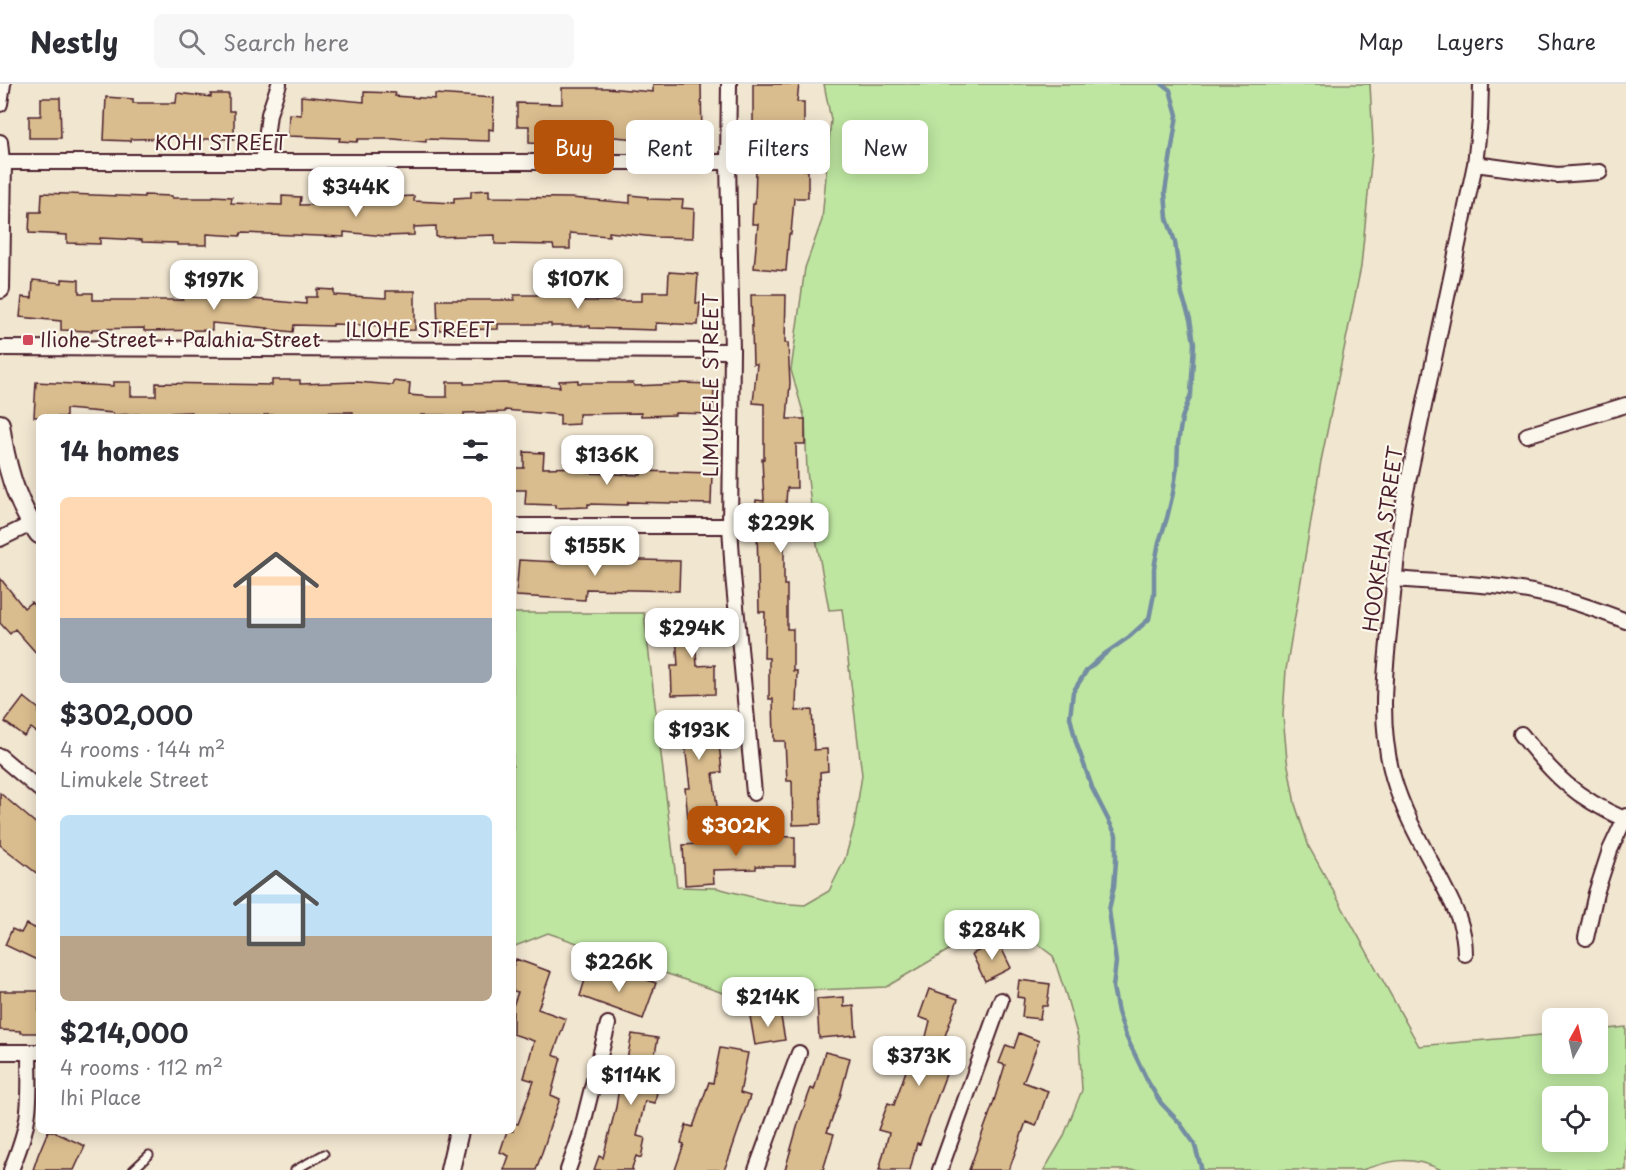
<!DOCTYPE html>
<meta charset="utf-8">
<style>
:root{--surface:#fff;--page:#f7f7f7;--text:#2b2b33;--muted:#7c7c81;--line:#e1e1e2;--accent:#b45309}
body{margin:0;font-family:"Playpen Sans",sans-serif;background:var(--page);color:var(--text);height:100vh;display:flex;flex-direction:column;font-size:22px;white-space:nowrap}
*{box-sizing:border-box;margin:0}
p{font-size:20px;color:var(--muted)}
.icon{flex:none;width:33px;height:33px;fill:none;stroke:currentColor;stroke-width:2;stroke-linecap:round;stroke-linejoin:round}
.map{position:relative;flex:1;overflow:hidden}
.side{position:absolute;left:36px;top:330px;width:480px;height:720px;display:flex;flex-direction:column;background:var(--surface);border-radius:9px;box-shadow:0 3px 15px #0003}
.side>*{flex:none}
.guide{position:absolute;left:534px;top:36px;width:570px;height:54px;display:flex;gap:12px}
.needle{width:39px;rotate:8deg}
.fabs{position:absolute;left:1542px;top:924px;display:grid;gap:12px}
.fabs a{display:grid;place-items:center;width:66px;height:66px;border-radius:9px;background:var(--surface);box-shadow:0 3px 15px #0003;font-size:30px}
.price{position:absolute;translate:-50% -51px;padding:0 14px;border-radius:12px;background:#fff;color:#222;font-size:20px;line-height:39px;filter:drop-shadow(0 2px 3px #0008)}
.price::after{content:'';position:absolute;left:50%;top:36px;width:18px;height:14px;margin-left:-9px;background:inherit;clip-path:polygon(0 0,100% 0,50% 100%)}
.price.on{background:var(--accent);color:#fff}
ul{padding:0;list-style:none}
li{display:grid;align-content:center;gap:12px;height:318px;padding:0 24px}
li span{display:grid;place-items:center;height:186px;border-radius:9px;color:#555}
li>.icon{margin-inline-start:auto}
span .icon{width:108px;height:108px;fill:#fffc;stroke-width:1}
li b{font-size:26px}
h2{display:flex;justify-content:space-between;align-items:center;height:72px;padding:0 24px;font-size:26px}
.chip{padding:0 21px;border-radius:9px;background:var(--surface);box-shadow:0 3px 15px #0003;font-size:21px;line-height:54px}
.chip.on{background:var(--accent);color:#fff}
header{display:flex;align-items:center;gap:36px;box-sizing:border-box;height:84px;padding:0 30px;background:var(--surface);border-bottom:2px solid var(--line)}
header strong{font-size:28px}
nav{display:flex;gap:33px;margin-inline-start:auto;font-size:21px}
.search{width:420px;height:54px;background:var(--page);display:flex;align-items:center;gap:15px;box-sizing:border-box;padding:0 21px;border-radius:9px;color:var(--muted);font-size:22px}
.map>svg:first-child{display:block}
</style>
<header>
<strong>Nestly</strong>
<div class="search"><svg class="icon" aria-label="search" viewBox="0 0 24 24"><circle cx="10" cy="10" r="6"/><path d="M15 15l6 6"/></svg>Search here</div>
<nav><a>Map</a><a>Layers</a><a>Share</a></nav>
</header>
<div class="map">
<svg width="1626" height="1086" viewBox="0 0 1626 1086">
<rect width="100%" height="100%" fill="#f1e6d0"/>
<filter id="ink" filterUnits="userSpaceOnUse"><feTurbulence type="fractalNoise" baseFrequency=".0167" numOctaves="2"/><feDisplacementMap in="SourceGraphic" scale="12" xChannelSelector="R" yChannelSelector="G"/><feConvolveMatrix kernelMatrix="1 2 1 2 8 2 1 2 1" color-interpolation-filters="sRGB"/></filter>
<g filter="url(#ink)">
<path fill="#bee6a1" stroke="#848266" stroke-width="1.5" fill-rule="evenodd" d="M824 0H1370L1373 58 1361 183 1321 377 1286 586 1283 631 1287 676 1295 720 1309 763 1419 962 1552 950V980H1598V946L1626 943V1086H1442C1410 1072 1394 1075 1362 1086H1044L1063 1054 1082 1006 1079 957 1066 911 1053 872 1003 834 886 903 726 910 548 849 513 863V529H644L677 803 717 804 776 819 805 821 829 807 845 775 854 742 862 691 842 525 829 526 813 438 807 387 805 335 791 286 805 184 822 136 831 36ZM1598 1012V1058H1552V1012Z"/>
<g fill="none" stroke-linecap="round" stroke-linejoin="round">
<path stroke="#748da2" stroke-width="4.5" d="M1162 0 1170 6 1177 31 1165 108 1167 134 1175 158 1182 211 1190 235 1194 259 1191 310 1182 334 1178 359 1177 383 1173 409 1167 434 1159 458 1154 484V510L1149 535 1129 553 1106 569 1087 586 1073 608 1070 633 1076 658 1093 706 1116 751V777L1114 802 1109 826 1116 878 1113 903 1118 928 1126 952 1148 998 1161 1019 1179 1038 1194 1059 1201 1083 1200 1086"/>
</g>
<path fill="#dabd8e" stroke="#4a1f2b" stroke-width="1.5" d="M653 0H701L702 54 690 53V57L638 55 591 51V53L548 54V60L529 59V42H517V19L562 20V4H606L653 8Z
M753 0H799L797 18H804V53H805L804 86H808V114H794L791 150H789L786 187 754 184 758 140H752L753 120H755L757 44H753Z
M364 8 396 9 395 12 435 15V10L494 14 493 46 489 45V57L426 55V58L394 55H358L357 58 339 57 340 54 288 52 289 30 301 31V12L364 18Z
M177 9 211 13V10H229V27H234V55H203V58L184 56V54L131 55V57L104 56 106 13 133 15V19H176Z
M41 14H60L61 54H29V32H41Z
M489 106V113L571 114 630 119V111L648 113V115L683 116 682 124 694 125 693 154 655 153 609 148V152L570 149V165H554L553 161 495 160V151L436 153V142L414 143V151L385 152 344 148V153L241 149 240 152 207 150V161H177V159L142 158V156L100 154V160L67 159V151L29 149 30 128H41L42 109 144 113V111L172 112V114H213V112L232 113 231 119 282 121V112L301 113 300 121 352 120V116L395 119 394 113 414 112V117L454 119V114L471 113V107Z
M669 188 698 190 696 219H700L698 241 656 239V246L590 244V242H551V240H498V245L438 246 437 216H514V211H544V212L575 213V217H642V208H668Z
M62 195 79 196V209H93V216H183V205L211 204V211L306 220V213H317V205L334 206V211L386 214V207H415V246L386 247V242L333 240V242L294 241 293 248 267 245 268 244 212 239V246L144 247V244L92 245V247L61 246V237L20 233 22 213 32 214 33 196 62 199Z
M751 211H786L785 259H788L790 299 787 335H805V360H796L797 404H787L783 460H784V501H787V545H793V587H797L796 627 812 626 814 666 827 665 828 687 820 688 821 740 793 741 792 697H787L785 657H774L773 615H769V574H764L765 528H759L757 445H754L756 416 764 417 762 375H764V320L753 319 757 280H753Z
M272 296H300V300L356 298 393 301V297L410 299 409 311 431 313H447V298H464V300L506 299 560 303 559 297 578 296V299H633L634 302 680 300V299L714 300 713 330 675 329V331L641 332V329L579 330V340L560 341V331L505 326V328L464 329V333H445V331H421V333H353V328L300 329V331H264V333H191V328L113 331V329L66 325V333H34L36 298 113 302V298H131V312H156V299L272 301Z
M524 368 544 369 543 384 587 383V389L641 391V387L712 389 711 420 628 418 627 421 588 420V423L555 424V421L525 420 526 406H513L514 384H524Z
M602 475 680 477 679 507 586 505 585 516 516 512 519 476 557 478V476L602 478Z
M0 494 24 524 31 518 39 527V572L15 545 10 550 0 539Z
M712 533 713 552 695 553 697 582 715 581V610L672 611 671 582H678L675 536Z
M24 613 39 625V650L31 644 24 652 5 638Z
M712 627 716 659H719L722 688 713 689 718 731 688 734 685 704H690L684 652 671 654 669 633Z
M0 709 39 742V791L0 761Z
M765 752 795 753V782H756V785L713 786 714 799 685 801 683 761 726 758V756L765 755Z
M26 840 39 846V877L5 861 12 845 21 849Z
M998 857 1011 884 985 897 972 870Z
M516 875 551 888 538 925 566 935 553 971 561 974 551 1011 560 1015 547 1050 548 1051 536 1086H504L509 1072 500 1068 507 1047H513V1039L518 1040 534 997 524 994 534 957 513 950V922L518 908 513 907V883Z
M588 886 624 897 627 889 656 899 643 935 580 912Z
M1019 896 1050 900 1047 922H1042L1040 935 1022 933 1024 914 1017 913Z
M929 905 958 915 945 952 956 955 949 982 920 1060 917 1059 910 1086H879L889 1049 878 1046 888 1019 894 1021 907 984 917 988 930 937 919 933Z
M0 907H39V949H21V947L0 946Z
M844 913V923L854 922 856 951 819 954 817 915Z
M780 927 785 956 755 961 750 932Z
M1019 949 1039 957 1023 998 1048 1007 1036 1042 1026 1038 1009 1086H969L993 1020 1005 981 999 979 1006 961 1014 964Z
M632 950 658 954 650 995 659 996 655 1019 645 1017 637 1052 645 1054 641 1074 636 1072 632 1084 633 1086H594L599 1072 603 1074 616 1023 621 990H624Z
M720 964 748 969 740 1009 750 1012 729 1074 724 1086H675L684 1060 681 1059 686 1041 693 1043 709 998 713 999Z
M825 968 850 974 840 1013 827 1048 834 1050 823 1086H785L798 1040 811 1004 814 1006Z
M48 1047H52L85 1062 74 1086H33L38 1071Z"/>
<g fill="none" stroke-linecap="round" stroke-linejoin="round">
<defs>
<path id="service" d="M133 1086 149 1071
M295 1086 324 1070"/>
<path id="minor" d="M729 0 728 78 732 267 730 442 733 491 754 709
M0 20 3 0
M0 58 2 78H728
M263 79 269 30 279 0
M1475 80 1557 91 1600 88
M0 264 732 267
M1527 351 1626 321
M513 442H730
M0 455 31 440
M1394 495C1443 499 1494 499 1542 510 1571 516 1598 526 1626 537
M1521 650C1554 692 1575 713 1624 735
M0 672 39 705
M1586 854 1596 809 1610 766 1626 732
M1465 870C1465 839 1452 819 1439 793 1422 761 1403 728 1393 693 1378 639 1385 586 1391 530 1395 493 1398 455 1404 417L1475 80 1480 36 1481 0
M0 968H39
M11 1086C17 1071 23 1056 26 1040 31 1017 29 992 29 968
M568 1086 580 1052 608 940
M756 1086 799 969
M940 1086 1001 916"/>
<path id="tertiary" d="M0 205 2 78
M0 340C5 378 15 419 39 450
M450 1086 459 1047"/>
</defs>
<use href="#service" stroke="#4a1f2b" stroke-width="11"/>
<use href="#minor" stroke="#4a1f2b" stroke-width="18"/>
<use href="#tertiary" stroke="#4a1f2b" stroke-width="22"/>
<use href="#service" stroke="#fbf7ec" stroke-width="7"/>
<use href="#minor" stroke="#fbf7ec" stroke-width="14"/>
<use href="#tertiary" stroke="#fbf7ec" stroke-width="18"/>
</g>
</g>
<rect fill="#d1495b" stroke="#fbf7ec" stroke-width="2" x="22" y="250" width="12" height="12" rx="3"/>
<g text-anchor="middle" stroke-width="4.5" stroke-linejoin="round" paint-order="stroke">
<g font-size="20" fill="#4a1f2b" stroke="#fbf7ec">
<text x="221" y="66">KOHI STREET</text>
<text x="420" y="253">ILIOHE STREET</text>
<text transform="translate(711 301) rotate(-90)" y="7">LIMUKELE STREET</text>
<text transform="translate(1383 455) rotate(-82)" y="7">HOOKEHA STREET</text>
</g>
<g font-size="20" fill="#4a1f2b" stroke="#fbf7ec" text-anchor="start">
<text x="40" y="263">Iliohe Street + Palahia Street</text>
</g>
</g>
</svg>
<div class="fabs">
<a><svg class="needle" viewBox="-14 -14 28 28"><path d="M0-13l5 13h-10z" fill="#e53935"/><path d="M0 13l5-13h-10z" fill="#7c7c81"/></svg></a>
<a><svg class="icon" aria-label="locate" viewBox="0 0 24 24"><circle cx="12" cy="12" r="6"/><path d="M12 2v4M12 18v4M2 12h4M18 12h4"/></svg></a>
</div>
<b class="price" style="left:356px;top:134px">$344K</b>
<b class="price" style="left:578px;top:226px">$107K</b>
<b class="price" style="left:214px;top:227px">$197K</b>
<b class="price" style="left:607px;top:402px">$136K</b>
<b class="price" style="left:781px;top:470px">$229K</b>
<b class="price" style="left:595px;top:493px">$155K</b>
<b class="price" style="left:692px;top:575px">$294K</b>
<b class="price" style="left:699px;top:677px">$193K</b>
<b class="price on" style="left:736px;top:773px">$302K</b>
<b class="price" style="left:992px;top:877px">$284K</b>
<b class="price" style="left:619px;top:909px">$226K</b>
<b class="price" style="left:768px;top:944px">$214K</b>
<b class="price" style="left:919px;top:1003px">$373K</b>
<b class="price" style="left:631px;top:1022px">$114K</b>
<div class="guide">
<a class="chip on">Buy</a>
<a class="chip">Rent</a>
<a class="chip">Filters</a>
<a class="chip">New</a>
</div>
<section class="side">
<h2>14 homes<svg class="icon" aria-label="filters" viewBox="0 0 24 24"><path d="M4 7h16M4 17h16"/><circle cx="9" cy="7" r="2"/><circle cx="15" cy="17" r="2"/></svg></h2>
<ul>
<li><span style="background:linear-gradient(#ffd9b3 65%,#9aa5b1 0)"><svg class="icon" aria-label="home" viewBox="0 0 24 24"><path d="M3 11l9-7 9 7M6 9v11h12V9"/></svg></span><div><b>$302,000</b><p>4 rooms · 144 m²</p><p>Limukele Street</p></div></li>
<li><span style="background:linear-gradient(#bfe0f5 65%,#b9a48a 0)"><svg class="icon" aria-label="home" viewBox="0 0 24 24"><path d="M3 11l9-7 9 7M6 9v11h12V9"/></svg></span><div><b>$214,000</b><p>4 rooms · 112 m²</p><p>Ihi Place</p></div></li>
</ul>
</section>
</div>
